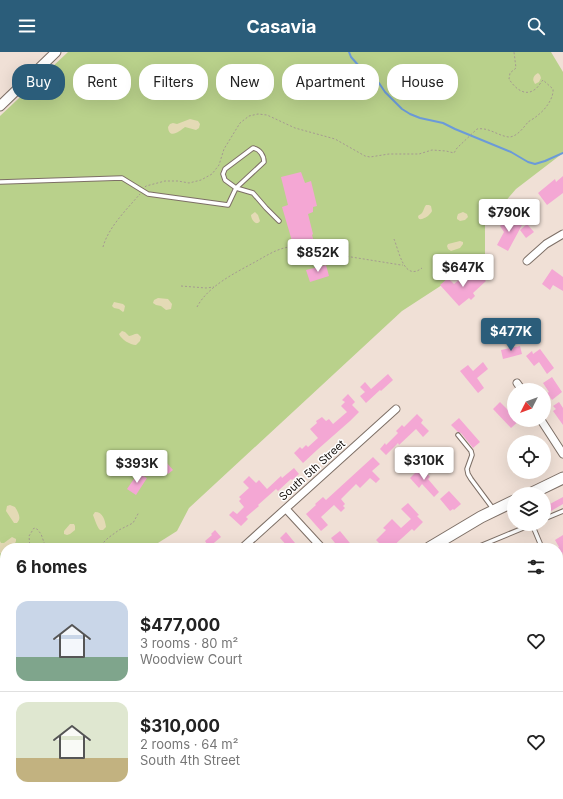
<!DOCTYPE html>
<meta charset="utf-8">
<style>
:root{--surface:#fff;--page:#f6f6f6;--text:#222;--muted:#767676;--line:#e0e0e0;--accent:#2b5d7a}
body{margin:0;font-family:Inter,sans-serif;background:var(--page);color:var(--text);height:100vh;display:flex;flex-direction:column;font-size:15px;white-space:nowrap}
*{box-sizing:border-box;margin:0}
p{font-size:13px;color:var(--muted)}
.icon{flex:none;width:22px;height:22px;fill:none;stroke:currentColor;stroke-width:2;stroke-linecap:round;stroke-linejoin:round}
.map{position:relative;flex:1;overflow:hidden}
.drawer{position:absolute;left:0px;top:491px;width:563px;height:256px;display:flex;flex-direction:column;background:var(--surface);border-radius:16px 16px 0 0;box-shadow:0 4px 16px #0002}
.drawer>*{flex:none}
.hud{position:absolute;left:12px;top:12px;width:539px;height:36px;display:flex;gap:8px}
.needle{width:26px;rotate:228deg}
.buttons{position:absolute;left:507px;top:331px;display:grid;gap:8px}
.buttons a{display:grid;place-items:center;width:44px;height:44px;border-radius:50%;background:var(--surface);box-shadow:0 4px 16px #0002;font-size:20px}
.price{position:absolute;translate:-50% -34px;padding:0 9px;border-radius:4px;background:#fff;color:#222;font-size:13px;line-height:26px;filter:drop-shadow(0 1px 2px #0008)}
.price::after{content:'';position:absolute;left:50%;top:24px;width:12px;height:9px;margin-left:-6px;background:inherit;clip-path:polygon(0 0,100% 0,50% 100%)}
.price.active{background:var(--accent);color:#fff}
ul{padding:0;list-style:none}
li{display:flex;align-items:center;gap:12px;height:100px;padding:0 16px}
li+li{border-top:1px solid var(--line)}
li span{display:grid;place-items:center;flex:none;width:112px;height:80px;border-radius:12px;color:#555}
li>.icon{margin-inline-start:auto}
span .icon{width:48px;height:48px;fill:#fffc;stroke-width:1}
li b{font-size:17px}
h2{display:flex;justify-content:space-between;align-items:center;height:48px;padding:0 16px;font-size:17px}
.tag{padding:0 14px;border-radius:16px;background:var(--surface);box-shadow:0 4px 16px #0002;font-size:14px;line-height:36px}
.tag.active{background:var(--accent);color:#fff}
header{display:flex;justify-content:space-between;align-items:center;height:52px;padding:0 16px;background:var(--accent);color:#fff;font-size:18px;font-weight:700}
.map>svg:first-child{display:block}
</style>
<header><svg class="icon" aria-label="menu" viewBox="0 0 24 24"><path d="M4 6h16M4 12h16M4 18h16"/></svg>Casavia<svg class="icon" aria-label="search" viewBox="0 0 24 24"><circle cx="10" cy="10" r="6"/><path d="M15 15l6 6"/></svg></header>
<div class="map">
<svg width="563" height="747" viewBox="0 0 563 747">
<rect width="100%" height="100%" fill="#f0e0d6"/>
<path fill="#b9d18b" d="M68 0H551L563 20V101L516 137 485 173V205L402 259 189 456 177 479 150 496H5V525L0 518V64Z"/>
<path fill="#91aa5d" d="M563 705V747H521L526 742H558V710Z"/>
<path fill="#e4dab5" d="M538 21 540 23 541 26 539 30 535 32 534 30C532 27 534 23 538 21Z
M190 67 198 69 200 72 199 76 196 78 185 75C180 79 169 88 168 75L170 72 173 71 177 72Z
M426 153H429L431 154 432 159C430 163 424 168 419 167L418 165C418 163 420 163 422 161 424 158 424 155 426 153Z
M255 160 258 163 260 169C256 175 251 167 251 163Z
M463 160 467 162 468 165 465 168 460 169 457 167V165L458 162Z
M460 189 463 190V192L460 196 451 199 448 197 447 194 448 192Z
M158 246 168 247 172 252 171 257 166 258 161 254 156 253 153 251 154 248Z
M114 250 123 252 125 254 124 259 123 260 119 257 114 256 112 254Z
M122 279 125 280 129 284C133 284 135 281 138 282L141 285 140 289 136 293C130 293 121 287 119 282Z
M10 453 15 455C18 460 22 466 17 471H14L6 459 7 454Z
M95 460C103 460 105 468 106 475L103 478H100C97 475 95 468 93 463Z
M70 472H74L75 474V478L70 482 67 483 64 482V479Z
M12 485 16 487V489L13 496H5V504L0 501V489L1 491H4Z"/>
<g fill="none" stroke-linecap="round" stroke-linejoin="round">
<path stroke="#6b9ad9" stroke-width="2" d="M349 0 351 5 367 23 379 31 385 40 402 57 410 62 420 66 443 71 455 77 511 100 528 110 535 112 545 109 563 101"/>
</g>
<path fill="#f4a7d4" d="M301 120 305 131 311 129 317 154 313 155V160L308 162 313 182 312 183 317 200 304 204 298 187 292 189 282 155 288 153 281 125Z
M563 124V141L547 153 538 141 555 127 556 130Z
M512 163 522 173 508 199 497 193 504 180 500 174Z
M527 172 534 180 526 186 520 178Z
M326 213 329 224 310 230 306 218Z
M552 217 563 225V239L553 233 550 238 542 232Z
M476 219 486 229 473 241 475 244 471 248 469 246 459 254 440 233 448 226 454 232 466 222 469 225Z
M520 294 522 302 503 307 501 298Z
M540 297 554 316 547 322 539 310 534 314 526 304 532 299 533 302Z
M483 310 488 317 477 326 484 336 478 341 460 319 468 313 473 319Z
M388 322 393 328 381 339 380 338 366 351 360 344 365 340 360 335 365 330 371 337Z
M552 325 562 340 552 348 547 341 549 340 543 331Z
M348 342 355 350 352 353 359 360 350 369 317 398 303 411 294 401 300 395 302 397 306 393 308 395 318 386 310 377 317 371 316 369 322 365 326 369 329 367 333 372 347 360 341 354 345 350 342 348Z
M500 350 514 364V368H520L511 376 493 357Z
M559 350 563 356V373L553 359 556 357 553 354Z
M417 362 423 368 421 371 429 379 423 385 416 377 399 393 398 391 386 403 380 397 385 391 386 393 398 381 396 379 402 373 404 375Z
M459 366 480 390 473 396 461 381 458 380 451 373Z
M373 405 380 412 372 419 380 427 376 431 370 426 360 436 356 432 341 447 345 452 343 454 345 456 341 460 334 453 321 465 328 473 321 479 306 462 316 453 315 452 323 445 326 448Z
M166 410 173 418 168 422 162 414Z
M421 415 430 425 428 427 439 440 434 445 422 432 419 436 410 426Z
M294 416 299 422 292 428 291 427 278 439 276 437 258 453 259 454 246 465 248 467 241 474 229 463 233 459 237 462 244 455 239 449 241 447 239 445 249 436 243 430 249 424 256 431 259 428 267 437 281 424 282 426Z
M138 421 147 426 136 443 127 437Z
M449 439 461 452 454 458 453 457 450 459 440 447Z
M563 445V452L551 459 548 453Z
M408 451 419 463 417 464 423 470 414 479 412 477 391 496H382L379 493 380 492 376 488 386 478 383 476 392 467 401 476 411 467 401 457Z
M215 478 221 485 209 495 205 489 212 483 211 482Z
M340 479 354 496H339L331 486Z
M286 480 295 491 299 496H289L280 486Z
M563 483V503L562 500 559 501 558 499V496H557L559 495 555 488Z"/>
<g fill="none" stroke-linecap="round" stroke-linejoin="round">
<defs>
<path id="service" d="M0 130 122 126 148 142 228 153 236 136 264 110C264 104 260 97 253 96L225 117 223 122 225 128 236 136 253 141 266 156 279 169
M458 383 471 399 472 403 467 417 468 422 471 427 494 458
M544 467 563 459
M532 472 542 496
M475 496 533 472
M558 656 563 651
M47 747 53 742
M206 747 212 742"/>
<path id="minor" d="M527 209 546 192 563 182
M517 331 522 338
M541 368 563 402
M286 457 322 496
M242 496 396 357
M0 522 5 529
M0 680 5 685
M558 698 563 693
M0 718 5 714
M57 742 61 747
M190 742 195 747
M323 742 328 747
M283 747 289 742
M428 747 434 742
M503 747 509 742"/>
<path id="tertiary" d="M0 54 56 0"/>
<path id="secondary" d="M530 442 563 426
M429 496 481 465 514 449
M132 747 137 742"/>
</defs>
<use href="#service" stroke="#7d6f66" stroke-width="5.5"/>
<use href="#minor" stroke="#7d6f66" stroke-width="9"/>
<use href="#tertiary" stroke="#7d6f66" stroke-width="11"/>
<use href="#secondary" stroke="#7d6f66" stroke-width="13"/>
<path stroke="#a59991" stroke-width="1" stroke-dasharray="2 2" stroke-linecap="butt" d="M145 135 146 134 165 129H178L189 131 201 128 212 122 219 113 224 97 240 71 249 64 258 62 267 63 295 76 335 87 365 104 370 105 389 102H419L432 98 446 99 454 101 457 96 477 77C489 75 498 84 509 85 517 85 524 75 528 70 531 68 535 66 538 63 545 58 554 46 553 37L543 28C540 31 538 36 534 38 524 45 514 35 509 27L510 21 516 16 514 0
M394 187C399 199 404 230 422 216
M103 195C108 176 126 158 140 142
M181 234 206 236 214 235
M197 255C208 234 235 221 255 210 266 204 276 197 289 195 294 200 292 207 299 211L318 208 328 209 345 204 401 213H403
M30 496 29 484 34 476 37 477 41 482 46 496
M98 496 108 486 119 478 133 471 139 460"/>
<use href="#service" stroke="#fff" stroke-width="3.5"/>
<use href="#minor" stroke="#fff" stroke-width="7"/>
<use href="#tertiary" stroke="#fff" stroke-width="9"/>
<use href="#secondary" stroke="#fff" stroke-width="11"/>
</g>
<g text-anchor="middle" stroke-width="3" stroke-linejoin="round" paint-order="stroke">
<g font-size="11" fill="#15100c" stroke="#fff">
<text transform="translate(312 418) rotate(-42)" y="4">South 5th Street</text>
</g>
</g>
</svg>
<div class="buttons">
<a><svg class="needle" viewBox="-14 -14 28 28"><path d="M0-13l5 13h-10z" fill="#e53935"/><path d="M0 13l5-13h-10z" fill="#767676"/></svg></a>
<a><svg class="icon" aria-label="locate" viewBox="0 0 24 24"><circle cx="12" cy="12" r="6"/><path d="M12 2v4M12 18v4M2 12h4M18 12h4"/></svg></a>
<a><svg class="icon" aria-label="layers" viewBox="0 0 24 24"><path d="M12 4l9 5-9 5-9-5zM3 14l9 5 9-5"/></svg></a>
</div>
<b class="price" style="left:509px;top:181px">$790K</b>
<b class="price" style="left:318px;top:221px">$852K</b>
<b class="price" style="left:463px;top:236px">$647K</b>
<b class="price active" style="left:511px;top:300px">$477K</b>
<b class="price" style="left:424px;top:429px">$310K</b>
<b class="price" style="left:137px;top:432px">$393K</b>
<div class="hud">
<a class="tag active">Buy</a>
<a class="tag">Rent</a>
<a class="tag">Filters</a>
<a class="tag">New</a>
<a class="tag">Apartment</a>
<a class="tag">House</a>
</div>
<section class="drawer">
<h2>6 homes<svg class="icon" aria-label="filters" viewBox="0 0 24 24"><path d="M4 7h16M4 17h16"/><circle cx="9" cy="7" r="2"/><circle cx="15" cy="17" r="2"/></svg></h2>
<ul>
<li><span style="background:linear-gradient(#c9d6e8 70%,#7fa58c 0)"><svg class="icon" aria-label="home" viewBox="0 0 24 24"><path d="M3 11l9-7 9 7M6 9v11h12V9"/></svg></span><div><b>$477,000</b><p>3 rooms · 80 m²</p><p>Woodview Court</p></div><svg class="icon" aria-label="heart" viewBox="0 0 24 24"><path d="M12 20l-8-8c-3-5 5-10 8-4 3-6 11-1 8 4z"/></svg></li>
<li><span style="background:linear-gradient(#dfe7d0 70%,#c2b280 0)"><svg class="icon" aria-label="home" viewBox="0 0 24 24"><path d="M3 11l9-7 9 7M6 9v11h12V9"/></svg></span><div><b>$310,000</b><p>2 rooms · 64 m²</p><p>South 4th Street</p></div><svg class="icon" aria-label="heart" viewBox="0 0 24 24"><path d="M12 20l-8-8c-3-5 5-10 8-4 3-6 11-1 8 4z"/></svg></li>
</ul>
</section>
</div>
